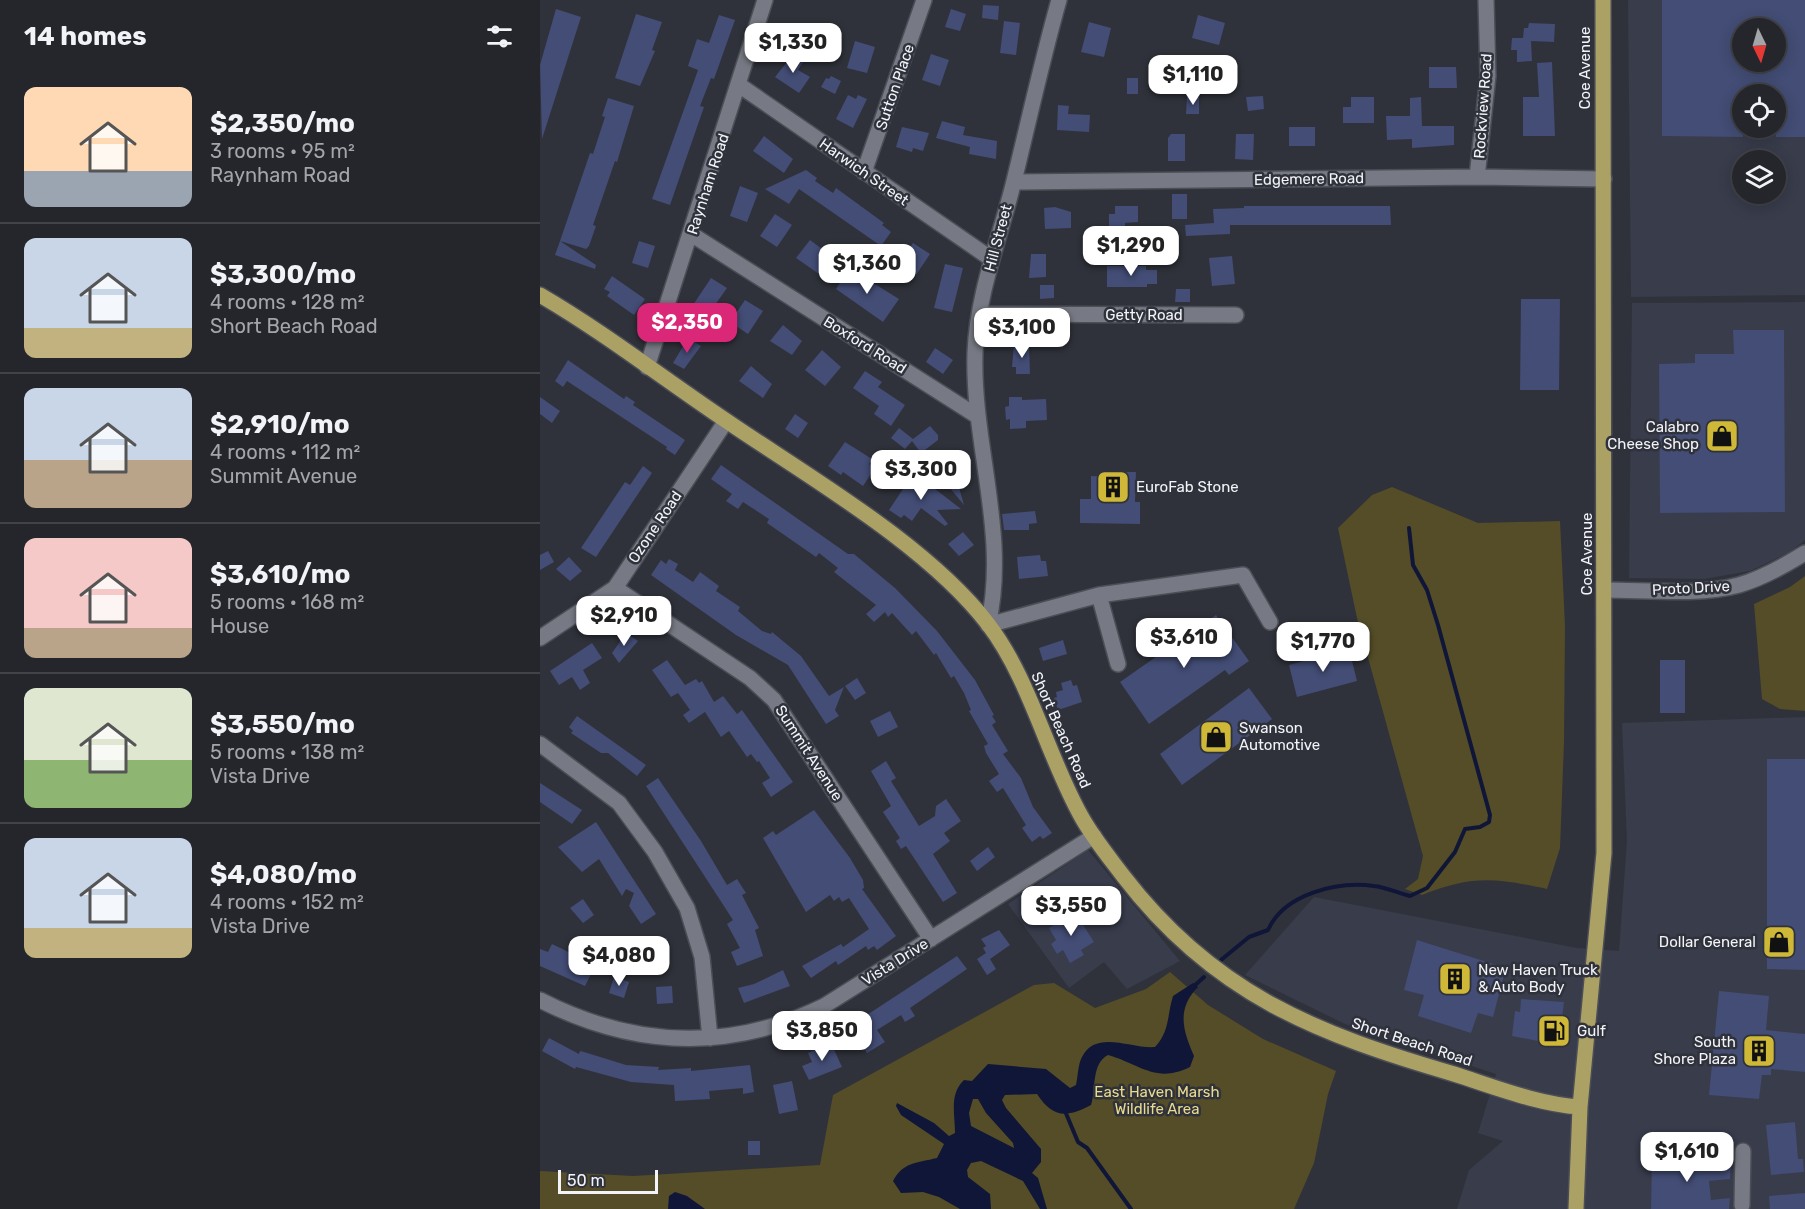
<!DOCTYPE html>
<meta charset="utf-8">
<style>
:root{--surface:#24262c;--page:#2c2e34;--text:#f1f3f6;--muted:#a3a5a9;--line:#414348;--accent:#db2777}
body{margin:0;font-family:Rubik,sans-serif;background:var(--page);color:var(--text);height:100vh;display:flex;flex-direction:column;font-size:22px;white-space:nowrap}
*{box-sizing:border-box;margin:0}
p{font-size:20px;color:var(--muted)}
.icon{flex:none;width:33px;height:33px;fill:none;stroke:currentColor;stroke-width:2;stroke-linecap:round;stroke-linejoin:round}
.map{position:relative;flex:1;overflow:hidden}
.details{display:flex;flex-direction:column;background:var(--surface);width:540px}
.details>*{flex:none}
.needle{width:39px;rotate:175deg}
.buttons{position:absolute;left:1192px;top:18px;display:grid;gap:12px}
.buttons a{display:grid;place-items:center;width:54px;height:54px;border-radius:50%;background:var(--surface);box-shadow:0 3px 15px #0003,0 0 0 2px var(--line);font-size:30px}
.scale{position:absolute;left:18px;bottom:15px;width:100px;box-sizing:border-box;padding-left:6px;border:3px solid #f2f4f9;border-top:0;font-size:16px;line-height:21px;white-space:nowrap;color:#f2f4f9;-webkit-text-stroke:4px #30323b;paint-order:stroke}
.price{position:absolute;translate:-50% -51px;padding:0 14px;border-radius:12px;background:#fff;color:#222;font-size:20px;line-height:39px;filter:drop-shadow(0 2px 3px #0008)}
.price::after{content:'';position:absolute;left:50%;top:36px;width:18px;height:14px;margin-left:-9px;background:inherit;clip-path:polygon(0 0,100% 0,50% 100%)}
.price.on{background:var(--accent);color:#fff}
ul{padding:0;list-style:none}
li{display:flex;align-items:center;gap:18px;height:150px;padding:0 24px}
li+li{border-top:2px solid var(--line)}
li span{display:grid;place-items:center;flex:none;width:168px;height:120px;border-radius:12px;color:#555}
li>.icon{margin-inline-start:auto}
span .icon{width:72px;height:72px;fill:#fffc;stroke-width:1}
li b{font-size:26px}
h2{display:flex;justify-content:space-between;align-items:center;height:72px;padding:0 24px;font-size:26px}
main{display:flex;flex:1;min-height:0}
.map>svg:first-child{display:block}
</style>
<main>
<section class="details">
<h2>14 homes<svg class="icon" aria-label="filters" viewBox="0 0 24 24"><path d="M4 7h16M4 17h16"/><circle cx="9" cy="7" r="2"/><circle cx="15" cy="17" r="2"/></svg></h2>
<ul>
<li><span style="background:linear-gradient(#ffd9b3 70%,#9aa5b1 0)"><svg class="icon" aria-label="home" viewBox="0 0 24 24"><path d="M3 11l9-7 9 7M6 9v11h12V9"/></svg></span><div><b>$2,350/mo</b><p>3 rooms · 95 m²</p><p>Raynham Road</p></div></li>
<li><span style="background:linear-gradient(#c9d6e8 75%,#c2b280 0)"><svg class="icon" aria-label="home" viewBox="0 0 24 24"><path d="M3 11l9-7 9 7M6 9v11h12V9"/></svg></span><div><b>$3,300/mo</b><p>4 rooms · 128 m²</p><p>Short Beach Road</p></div></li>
<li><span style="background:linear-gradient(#c9d6e8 60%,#b9a48a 0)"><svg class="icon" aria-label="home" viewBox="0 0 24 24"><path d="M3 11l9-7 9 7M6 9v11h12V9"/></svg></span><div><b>$2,910/mo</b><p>4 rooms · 112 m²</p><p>Summit Avenue</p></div></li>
<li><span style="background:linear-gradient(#f6c9c9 75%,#b9a48a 0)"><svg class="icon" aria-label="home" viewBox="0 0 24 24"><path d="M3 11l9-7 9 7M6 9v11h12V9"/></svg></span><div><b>$3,610/mo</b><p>5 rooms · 168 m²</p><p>House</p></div></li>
<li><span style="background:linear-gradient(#dfe7d0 60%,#8fb573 0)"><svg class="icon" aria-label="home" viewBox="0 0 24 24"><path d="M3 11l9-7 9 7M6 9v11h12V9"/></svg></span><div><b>$3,550/mo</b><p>5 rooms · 138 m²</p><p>Vista Drive</p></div></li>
<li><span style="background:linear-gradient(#c9d6e8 75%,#c2b280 0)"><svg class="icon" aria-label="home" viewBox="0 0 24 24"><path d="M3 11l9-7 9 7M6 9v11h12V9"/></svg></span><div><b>$4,080/mo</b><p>4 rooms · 152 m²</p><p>Vista Drive</p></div></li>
</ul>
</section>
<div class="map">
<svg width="1265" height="1209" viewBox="0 0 1265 1209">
<rect width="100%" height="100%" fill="#30323b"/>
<path fill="#383c4b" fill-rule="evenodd" d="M1088 0H1265V295L1091 297ZM1203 28H1236V62H1203ZM1203 94H1236V128H1203ZM1203 160H1236V194H1203Z
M1265 302V540L1250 552 1210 571 1164 579 1089 578 1092 303Z
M1265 717V1209H917L929 1170 963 1141 938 1133 956 1074 805 1024 705 975 774 897 1037 948 1079 951 1087 841 1082 723Z
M548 850 640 961 587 989 564 962 529 988 468 904Z"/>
<path fill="#544d27" d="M852 487 938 523 1020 521 1025 626 1024 742 1020 848 1007 889C956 878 932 875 882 895L865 889 878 879 883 856 817 618 798 528 832 495Z
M1265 576V711L1240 709 1222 699 1214 604 1250 587Z
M630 972 668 1005 723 1039 796 1071 788 1094 774 1163 754 1209H0V1171L93 1176 280 1165 293 1095 494 985 514 983 555 1008 606 989Z"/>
<path fill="#101638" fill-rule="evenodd" d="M653 983 658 987C636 1009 643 1031 654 1056L650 1067C616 1084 600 1064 568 1055 551 1064 556 1089 551 1105 526 1118 513 1118 497 1094L465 1095 462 1100 466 1108 501 1149V1162L492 1173 498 1178 507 1209H500L483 1181 441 1161 431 1163 427 1170 428 1177 450 1194 451 1209H420L399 1197 383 1192 361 1193 353 1181C363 1162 377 1163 397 1158L404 1144 361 1115 356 1106 357 1103 394 1123 409 1136 415 1133C415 1114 409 1094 424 1080L432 1081 448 1064 506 1069 530 1088 536 1085C538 1076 538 1064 542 1057 556 1029 591 1049 615 1047 630 1031 627 1015 633 996ZM433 1099H438L446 1113 473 1143 474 1148 431 1126 429 1113Z
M135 1192 147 1196 165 1209H128L129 1196Z"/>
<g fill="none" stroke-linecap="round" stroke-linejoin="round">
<path stroke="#101638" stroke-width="4" d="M681 960 709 937 728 930C744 894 797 881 834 886 845 887 858 893 870 896L887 888 915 852 925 829 940 827 949 822 950 815 898 625 887 590 873 565 869 528
M653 987 664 977
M525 1111 538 1142 547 1148 591 1209"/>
</g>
<path fill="#434d75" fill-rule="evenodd" d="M1122 0H1265V137H1236V94H1203V137L1122 136ZM1203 28H1236V62H1203Z
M443 5 459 6 458 20 442 18Z
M16 9 41 17 2 139 0 65Z
M411 9 426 14 420 31 405 27Z
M96 14 122 22 112 50 115 51 100 86 75 78Z
M179 15 195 20 174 79 171 78 160 106 164 107 130 205 112 199 158 70 148 66 157 39 169 43Z
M658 15 685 23 679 45 652 38Z
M464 21 480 23 476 55 460 53Z
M549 22 571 28 564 57 541 52Z
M989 23 1015 24 1014 42 991 41 992 61 977 62V50H971L972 38H983L984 28H988Z
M315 41 335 47 327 73 307 68Z
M255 52 265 59 258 70 270 77 259 93 235 77Z
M391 54 409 60 400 86 382 80Z
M1012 62 1015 136H983V97H999L997 63Z
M889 67H916L917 88H889Z
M291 76 301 81 295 94 281 87 286 78 289 79Z
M587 78H598V94H587Z
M308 95 316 99 318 95 327 99 313 128 296 119Z
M723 96 724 109 708 111 706 97Z
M647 97H659V114H646Z
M811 97H834V123H803V107H811Z
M881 97 882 126H914V145L872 148V139L847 140 846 116H870V98Z
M68 98 94 106 77 162 75 161 53 225 56 226 49 246 46 249 20 241 50 153 53 154 65 117 62 116Z
M518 105 529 106 528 114 550 115 549 132 517 130Z
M402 121 425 127 423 135 457 141 456 159 429 154 430 147 396 138Z
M362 127 389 133 383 151 373 148 372 152 356 147Z
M749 127H775V146H749Z
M631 134H645V161H628V138Z
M696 134H714L713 160 695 159Z
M224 136 253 159 244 173 213 151Z
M266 170 277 178 275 181 293 193 296 188 344 223 342 225 351 232 341 246 259 189 249 204 225 189Z
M200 186 218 193 207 222 190 216Z
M632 194H647V219H632Z
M575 206H598V222L585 223V230H581V245H559V229H569V214H575Z
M704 206H850L851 225H690V234L646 236 645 225 674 223 673 209 704 208Z
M515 207 531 212V228L505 229 504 208Z
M235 214 252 225 237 247 220 236Z
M270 240 286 252 282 257 288 262 279 274 256 258Z
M20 241 56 265 55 269 15 255Z
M99 241 115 246 108 268 92 263Z
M373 243 390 254 376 275 357 266Z
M491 254H506V277L489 278Z
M692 256 695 284 672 286 669 258Z
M405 264 423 268 412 312 394 308Z
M567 266H606V270H617V284H607V287H567Z
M309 268 359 299 343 322 296 289Z
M72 276 105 299 94 315 67 296 70 292 64 289Z
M171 278 187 288 170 312 166 309 152 331 141 323Z
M500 285H514V298L500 299Z
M636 289H650V302H635Z
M981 299H1020L1019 390H980Z
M205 300 223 311 208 334 190 322Z
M243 325 262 341 252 355 230 341Z
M1193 330H1244L1245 512 1120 513 1119 364 1155 363V354H1194Z
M148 338 161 346 144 369 133 363Z
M474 344H489L490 374H476V367H472Z
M395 348 413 360 403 374 386 362Z
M282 350 301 367 285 386 265 370Z
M28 360 84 399 86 396 95 402 93 405 145 440 135 455 126 449 127 447 27 381 23 387 15 381Z
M211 366 232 384 223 398 199 381Z
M325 371 342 382 338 387 365 405 351 426 334 414 339 406 313 388Z
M0 397 20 411 12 423 0 414Z
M469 397H482V400L506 399 507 420 486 421V428L470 429V419L466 420 465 407 469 406Z
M255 414 268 423 258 438 245 429Z
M390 426 398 435V440L381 453 372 441 365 449 351 438 359 428 373 439Z
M305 442 332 459 329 464 335 468 323 486 303 472 301 475 288 466Z
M181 465 308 554H314L355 588 397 631 435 680 454 715 452 716 456 722 452 725 468 751 463 754 481 778 493 807 512 833 503 839 500 836 492 842 482 828 486 825 463 788 457 792 449 781 459 774 446 753 444 746 448 744 429 711 431 710 424 693 414 676 411 678 396 653 394 655 376 631 372 635 352 613 348 617 345 612 334 622 326 614 336 605 294 572 298 568 279 553 276 557 227 523 229 519 203 502 198 509 186 501 192 494 171 479Z
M412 465 414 470 424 505 395 470Z
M103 466 112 473 56 557 41 548 85 482 90 485Z
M576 472H596L595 502H600V524L540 523V499H551V476L576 477Z
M377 475 421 509 397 510 408 524 405 526 381 508 372 521 364 515 361 518 349 510 371 477Z
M495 511 497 523 489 524V530H464L462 514Z
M423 532 434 545 419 556 408 544Z
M8 551 14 562 0 570V555Z
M500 555 501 561H506L508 576 479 579 477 557Z
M29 557 42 571 30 581 16 569Z
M129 559 138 564 135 570 153 582 160 572 179 586 176 591 200 607 198 611 222 631 231 634 232 632 261 656 289 696 304 687 295 710 299 716 286 724 248 665 196 635 111 575 121 560 126 564Z
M676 615 709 661 689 675 685 670 609 724 580 682Z
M86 633 98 641 79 663 72 653Z
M523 640 527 654 503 661 499 648Z
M52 643 62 658 43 670 50 683 40 690 32 677 19 685 10 671Z
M809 649 817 681 757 697 749 665Z
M127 660 145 685 156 679 159 683 162 681 174 702 183 696 197 714 202 710 253 782 231 797 222 783 230 778 219 761 217 762 211 754 207 757 189 731 181 737 165 712 149 723 143 715 150 710 138 693 131 697 112 670Z
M1120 660H1145V713H1120Z
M317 678 326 693 315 700 305 686Z
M531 680 533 686 537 685 542 702 518 710 514 698 517 697 516 692 523 690 521 683Z
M709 688 732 719 642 785 620 754Z
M350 711 358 727 338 737 330 721Z
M37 716 106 765 97 776 68 753H61L31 733 33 731 29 727Z
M1227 759H1265V970L1227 969Z
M346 761 356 778 351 781 379 826 395 816 396 806 406 799 421 821 404 833 410 841 393 854 417 893 403 902 366 846 361 849 356 841 360 838 343 812 351 806 331 771Z
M118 778 161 841 187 885 197 879 206 893 202 895 219 928 215 930 223 956 197 966 191 952 200 948 187 924 193 920 106 786Z
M0 783 42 810 32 824 0 802Z
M274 810 310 858 323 880 324 888 322 889 356 936 337 950 334 946 328 950 326 946 298 965 296 961 271 978 262 966 301 944 303 947 329 929 309 898 302 902 299 897 294 901 290 895 266 912 223 838 233 831 236 835Z
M56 822 116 914 101 924 89 906 94 893 86 889 82 896 59 859 42 872 18 847Z
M448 847 455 857 437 871 430 861Z
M43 899 54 915 43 923 30 908Z
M535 912 554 942 541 950 544 955 530 963 523 950 517 954 511 944 516 940 509 928Z
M459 930 470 945 450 959 456 969 447 975 437 959 446 953 443 948 446 946 441 939Z
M127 938 128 955 112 956 111 939Z
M877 940 966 968 953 1017 938 1013 931 1033 878 1016 884 995 864 990Z
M12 944 47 961 44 965 53 970 45 986 0 966V949L8 952Z
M417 956 427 969 370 1008 375 1016 365 1022 361 1015 337 1030 345 1042 327 1053 310 1026Z
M243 970 250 986 204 1003 198 988 214 984Z
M74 977 89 982 84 998 69 993Z
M132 986 133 1003 117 1004 116 987Z
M1179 991 1229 996 1226 1030 1265 1034V1072L1231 1069V1075H1222L1219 1099 1169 1095Z
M981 999 1024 1002 1019 1045 972 1036 975 1011 980 1012Z
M9 1038 39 1054 40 1051 44 1052 86 1065 119 1067 118 1070 151 1068V1071L210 1065 214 1092 203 1094V1088L169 1091 170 1099 135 1101 134 1085 91 1082 36 1067 35 1069 2 1051Z
M291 1043 302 1067 269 1080 262 1066 272 1062 268 1053Z
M252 1081 258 1110 239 1114 233 1085Z
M1255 1122 1258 1159H1263L1264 1172 1231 1175 1226 1125Z
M208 1141H220V1155H208Z
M1112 1158 1191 1160 1190 1179 1169 1181 1171 1200 1190 1198 1189 1209H1111Z
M1265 1193V1209H1230L1229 1196Z"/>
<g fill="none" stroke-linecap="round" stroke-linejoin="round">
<defs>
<path id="minor" d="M519 0C502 60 489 120 474 181 460 238 437 294 435 353 432 443 469 536 448 625L559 595 703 575 730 622
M199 85 450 258
M324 172 384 0
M937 177 948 76 946 0
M474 182 937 177 1064 179
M151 234 437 416
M441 314 696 315
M107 367 225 0
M75 588 210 678 234 700 391 939
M1065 590C1106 590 1159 596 1199 585 1223 578 1244 566 1265 553
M559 595 578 664
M0 638 75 588 186 421
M0 744 79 803 115 852 147 908 162 957 170 1038
M0 1000C94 1048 189 1052 284 1006L554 836
M1202 1205 1203 1151"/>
<path id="major" d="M0 295C67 334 129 383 194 426 274 480 389 547 448 624 490 679 507 755 541 816 553 838 569 857 584 877 674 994 777 1034 914 1074 955 1087 997 1104 1040 1107
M1036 1209 1040 1107 1064 853 1063 0"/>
</defs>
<use href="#minor" stroke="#4c4e56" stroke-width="18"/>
<use href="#major" stroke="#4c4e56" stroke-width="18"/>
<use href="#minor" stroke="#777a84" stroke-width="15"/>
<use href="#major" stroke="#aca165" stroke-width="15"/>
</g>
<defs>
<symbol id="shop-square" viewBox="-11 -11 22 22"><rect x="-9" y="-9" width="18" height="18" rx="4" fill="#cfb837" stroke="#30323b"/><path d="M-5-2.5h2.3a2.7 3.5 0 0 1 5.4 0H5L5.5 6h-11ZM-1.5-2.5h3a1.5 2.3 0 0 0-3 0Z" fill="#111"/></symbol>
<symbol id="building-square" viewBox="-11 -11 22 22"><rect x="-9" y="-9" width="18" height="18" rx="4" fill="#cfb837" stroke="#30323b"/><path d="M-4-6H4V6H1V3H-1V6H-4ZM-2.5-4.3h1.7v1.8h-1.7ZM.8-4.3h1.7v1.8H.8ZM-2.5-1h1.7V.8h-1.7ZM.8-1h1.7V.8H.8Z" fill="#111"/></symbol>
<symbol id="fuel-square" viewBox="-11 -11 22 22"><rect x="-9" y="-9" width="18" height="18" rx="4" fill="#cfb837" stroke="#30323b"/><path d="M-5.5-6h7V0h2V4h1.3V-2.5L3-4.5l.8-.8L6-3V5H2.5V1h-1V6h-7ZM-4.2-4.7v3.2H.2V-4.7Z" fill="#111"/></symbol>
</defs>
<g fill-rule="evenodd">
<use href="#shop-square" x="1163" y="417" width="38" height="38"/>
<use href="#building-square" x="554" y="468" width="38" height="38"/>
<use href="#shop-square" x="657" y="718" width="38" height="38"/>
<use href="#shop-square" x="1220" y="923" width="38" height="38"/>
<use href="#building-square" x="896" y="960" width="38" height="38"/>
<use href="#fuel-square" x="995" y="1012" width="38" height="38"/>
<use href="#building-square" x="1200" y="1032" width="38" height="38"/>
</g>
<g text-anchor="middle" stroke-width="5" stroke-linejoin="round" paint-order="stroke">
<g font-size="15" fill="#f2f4f9" stroke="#30323b">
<text transform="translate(1045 68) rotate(-90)" y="5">Coe Avenue</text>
<text transform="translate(355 87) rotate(-71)" y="5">Sutton Place</text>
<text transform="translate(943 106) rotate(-86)" y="5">Rockview Road</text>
<text transform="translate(324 172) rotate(35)" y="5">Harwich Street</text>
<text transform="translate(769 179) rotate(-1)" y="5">Edgemere Road</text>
<text transform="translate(168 184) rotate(-72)" y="5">Raynham Road</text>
<text transform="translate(458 238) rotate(-75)" y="5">Hill Street</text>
<text x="604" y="320">Getty Road</text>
<text transform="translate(325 345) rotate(32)" y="5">Boxford Road</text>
<text transform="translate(115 527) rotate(-56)" y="5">Ozone Road</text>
<text transform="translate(1047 554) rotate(-90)" y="5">Coe Avenue</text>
<text transform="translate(1151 588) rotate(-3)" y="5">Proto Drive</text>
<text transform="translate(521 730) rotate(66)" y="5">Short Beach Road</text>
<text transform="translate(269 753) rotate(57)" y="5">Summit Avenue</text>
<text transform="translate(355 962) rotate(-32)" y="5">Vista Drive</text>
<text transform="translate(872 1042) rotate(18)" y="5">Short Beach Road</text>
</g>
<g font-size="15" fill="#f2f4f9" stroke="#30323b" text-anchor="start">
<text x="1159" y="432" text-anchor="end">Calabro<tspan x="1159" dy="17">Cheese Shop</tspan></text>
<text x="596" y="492">EuroFab Stone</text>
<text x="699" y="733">Swanson<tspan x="699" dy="17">Automotive</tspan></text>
<text x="1216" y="947" text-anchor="end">Dollar General</text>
<text x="938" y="975">New Haven Truck<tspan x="938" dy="17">&amp; Auto Body</tspan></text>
<text x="1037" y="1036">Gulf</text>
<text x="1196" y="1047" text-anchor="end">South<tspan x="1196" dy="17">Shore Plaza</tspan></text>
</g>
<g font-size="15" fill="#e8da8e" stroke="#30323b">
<text x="617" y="1097">East Haven Marsh<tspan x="617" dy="17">Wildlife Area</tspan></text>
</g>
</g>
</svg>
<div class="buttons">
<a><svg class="needle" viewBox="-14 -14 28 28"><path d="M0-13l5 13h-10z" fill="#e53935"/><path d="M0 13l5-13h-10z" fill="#a3a5a9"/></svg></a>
<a><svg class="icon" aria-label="locate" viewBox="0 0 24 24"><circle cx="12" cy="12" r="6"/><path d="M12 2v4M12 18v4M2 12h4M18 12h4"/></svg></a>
<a><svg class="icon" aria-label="layers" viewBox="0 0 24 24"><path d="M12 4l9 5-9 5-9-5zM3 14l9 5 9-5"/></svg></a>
</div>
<div class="scale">50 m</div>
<b class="price" style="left:253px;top:74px">$1,330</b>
<b class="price" style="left:653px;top:106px">$1,110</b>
<b class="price" style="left:591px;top:277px">$1,290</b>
<b class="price" style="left:327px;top:295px">$1,360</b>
<b class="price on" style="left:147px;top:354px">$2,350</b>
<b class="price" style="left:482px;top:359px">$3,100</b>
<b class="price" style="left:381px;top:501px">$3,300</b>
<b class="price" style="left:84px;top:647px">$2,910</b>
<b class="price" style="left:644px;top:669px">$3,610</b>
<b class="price" style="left:783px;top:673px">$1,770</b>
<b class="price" style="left:531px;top:937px">$3,550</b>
<b class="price" style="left:79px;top:987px">$4,080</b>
<b class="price" style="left:282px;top:1062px">$3,850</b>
<b class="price" style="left:1147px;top:1183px">$1,610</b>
</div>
</main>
